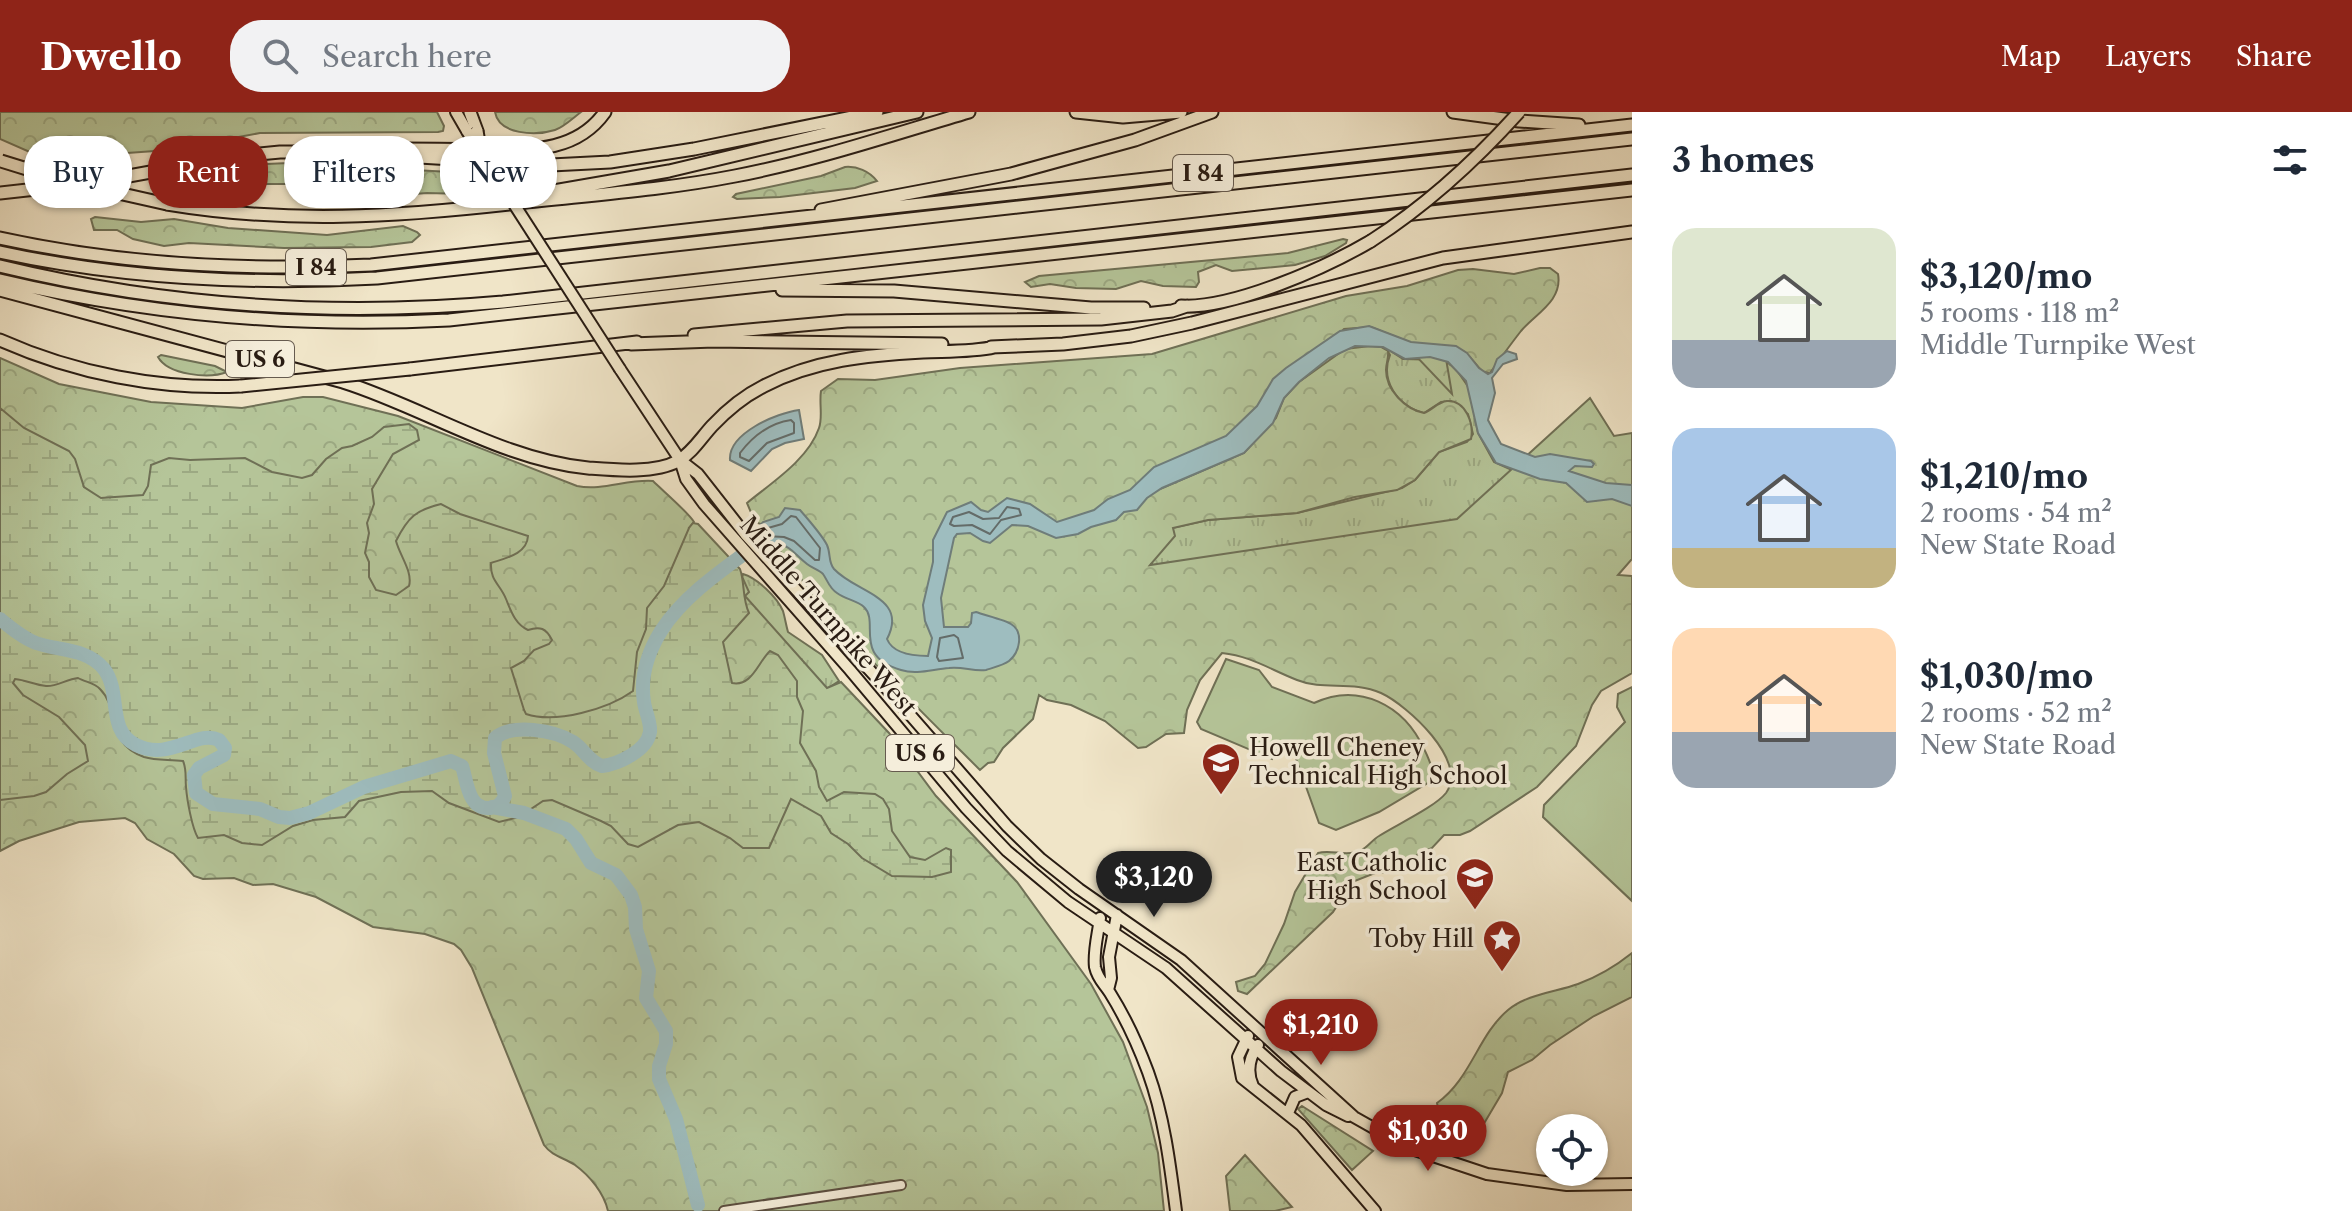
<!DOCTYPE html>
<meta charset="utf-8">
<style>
:root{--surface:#fff;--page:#f2f2f3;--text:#1f2937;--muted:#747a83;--accent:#8f2418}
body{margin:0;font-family:"Libre Caslon Text",serif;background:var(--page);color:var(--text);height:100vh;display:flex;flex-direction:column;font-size:30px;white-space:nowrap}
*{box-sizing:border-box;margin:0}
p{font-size:26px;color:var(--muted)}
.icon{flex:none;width:44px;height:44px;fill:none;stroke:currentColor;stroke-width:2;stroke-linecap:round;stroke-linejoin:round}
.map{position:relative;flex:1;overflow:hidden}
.drawer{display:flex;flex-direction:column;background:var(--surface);width:720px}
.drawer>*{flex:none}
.hud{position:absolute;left:24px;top:24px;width:760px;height:72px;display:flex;gap:16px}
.buttons{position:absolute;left:1536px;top:1002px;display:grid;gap:16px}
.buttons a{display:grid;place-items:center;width:72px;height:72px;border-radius:50%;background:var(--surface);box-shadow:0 2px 6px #0004;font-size:40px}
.price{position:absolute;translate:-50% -68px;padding:0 18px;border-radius:28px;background:var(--accent);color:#fff;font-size:26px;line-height:52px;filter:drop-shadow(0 2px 4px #0008)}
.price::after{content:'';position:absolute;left:50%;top:48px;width:24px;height:18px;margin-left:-12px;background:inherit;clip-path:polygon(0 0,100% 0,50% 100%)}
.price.selected{background:#222;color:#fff}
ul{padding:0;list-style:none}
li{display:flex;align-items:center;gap:24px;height:200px;padding:0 40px}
li span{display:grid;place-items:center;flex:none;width:224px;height:160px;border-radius:24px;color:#555}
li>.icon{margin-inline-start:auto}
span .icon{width:96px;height:96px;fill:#fffc;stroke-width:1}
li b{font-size:34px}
h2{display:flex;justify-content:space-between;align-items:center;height:96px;padding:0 40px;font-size:34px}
.tag{padding:0 28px;border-radius:32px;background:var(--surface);box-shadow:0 2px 6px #0004;font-size:28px;line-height:72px}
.tag.selected{background:var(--accent);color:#fff}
header{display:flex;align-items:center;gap:48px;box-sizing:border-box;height:112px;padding:0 40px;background:var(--accent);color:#fff}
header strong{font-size:38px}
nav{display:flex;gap:44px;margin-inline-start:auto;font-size:28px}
.search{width:560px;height:72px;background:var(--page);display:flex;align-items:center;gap:20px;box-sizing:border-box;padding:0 28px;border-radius:32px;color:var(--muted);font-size:30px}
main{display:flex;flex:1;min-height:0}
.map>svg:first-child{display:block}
</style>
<header>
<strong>Dwello</strong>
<div class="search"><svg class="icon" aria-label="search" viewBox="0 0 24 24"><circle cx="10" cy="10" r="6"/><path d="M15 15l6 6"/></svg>Search here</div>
<nav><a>Map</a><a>Layers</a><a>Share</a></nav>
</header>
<main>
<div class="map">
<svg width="1632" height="1099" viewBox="0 0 1632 1099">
<defs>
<pattern id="grass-tufts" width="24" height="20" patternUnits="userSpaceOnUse" patternTransform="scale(2)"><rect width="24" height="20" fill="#b5c599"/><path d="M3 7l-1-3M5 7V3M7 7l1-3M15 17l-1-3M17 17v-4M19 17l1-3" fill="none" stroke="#9ca983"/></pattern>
<pattern id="forest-crowns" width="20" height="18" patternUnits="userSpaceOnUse" patternTransform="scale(2)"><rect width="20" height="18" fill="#b5c599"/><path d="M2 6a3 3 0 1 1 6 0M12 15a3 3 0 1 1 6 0" fill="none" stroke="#9ca983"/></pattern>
<pattern id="wetland-marsh" width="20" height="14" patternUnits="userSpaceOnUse" patternTransform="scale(2)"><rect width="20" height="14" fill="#b5c599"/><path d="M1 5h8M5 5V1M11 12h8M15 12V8" fill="none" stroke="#9ca983"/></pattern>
</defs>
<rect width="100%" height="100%" fill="#f0e5c8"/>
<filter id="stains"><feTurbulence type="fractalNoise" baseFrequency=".0025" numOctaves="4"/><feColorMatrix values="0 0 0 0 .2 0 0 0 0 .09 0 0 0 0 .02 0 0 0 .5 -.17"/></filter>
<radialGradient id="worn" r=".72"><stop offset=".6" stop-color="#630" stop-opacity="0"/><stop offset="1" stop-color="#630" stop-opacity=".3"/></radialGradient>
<path fill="url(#grass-tufts)" stroke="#6f7056" stroke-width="2" d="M1386 236 1403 247 1444 248 1456 257 1469 276 1478 321 1494 350 1521 362 1531 400 941 502 1154 420 1208 408 1297 401 1402 376 1415 368 1439 340 1467 330 1473 322 1468 302 1451 289 1441 290 1424 301C1397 294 1380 268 1390 243Z
M743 462C757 466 777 485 783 499 785 506 786 513 788 520L822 543 839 569 825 578 727 523Z"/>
<path fill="url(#forest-crowns)" stroke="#6f7056" stroke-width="2" d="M0 0H437L444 14 443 19 438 20 260 21 169 38 127 41 68 54 48 48 0 27Z
M495 0H581C573 6 564 15 555 18 536 24 499 23 495 0Z
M289 51 450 60 474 68 478 78 465 82 427 81 351 87 308 72H266L252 83C245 82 241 78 234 78 214 78 165 87 152 74L158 69 186 63 246 60 266 52Z
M845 55C857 54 869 59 877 69L855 76 780 85 737 87 733 85 736 82 821 64Z
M95 105 141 110 174 107 228 116 327 123 403 114 417 120 420 123 412 130 371 135 284 136 189 131 164 134 133 127 117 118H94L91 107Z
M1343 127 1347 128 1346 131 1325 144 1295 153 1232 159 1216 153 1198 160 1199 170 1196 175 1163 174 1141 169 1116 177 1076 176 1050 172 1031 175 1025 170 1039 164 1288 141Z
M1540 156H1550L1558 162C1563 189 1535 202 1521 219 1510 233 1500 247 1490 261L1483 260C1467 244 1469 236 1444 235L1452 282 1399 226 1371 215 1344 217 1266 298 1188 353 1160 377 1244 341 1276 306 1284 286 1299 270 1345 237 1370 234 1381 235 1388 239C1389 246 1386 251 1386 258 1386 278 1405 297 1424 301 1432 298 1438 290 1447 289 1466 288 1474 312 1471 327L1439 340 1415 368 1397 378 1355 385 1297 401 1208 408 1173 416 1175 424 1150 453 1457 407 1590 286 1614 324 1632 321V447L1618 463 1632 464V561L1601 579 1592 593 1576 634 1537 675 1470 719 1460 723H1444L1432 736 1418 742 1401 759 1375 761 1352 770 1333 800 1247 882 1238 879 1236 870 1255 864 1265 852 1284 812 1295 780 1318 741C1331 737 1346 745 1360 739 1367 736 1372 728 1379 724 1396 713 1435 695 1446 681 1469 649 1407 593 1381 581 1352 568 1324 579 1297 568 1271 558 1251 544 1222 541L1200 568 1187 598 1184 621 1166 622 1146 635 1138 636 1105 609 1071 593 1047 588 1039 583 1033 607 1003 636 994 650 988 651 980 658C902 580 822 504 761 412L755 410 747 391C771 371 808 348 819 316 823 305 819 291 821 279L838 267 875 268 960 256 1152 242 1346 184 1407 174 1458 158 1473 157 1514 162Z
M161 243 215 254 227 260C209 267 168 263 158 245Z
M0 246 59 272 151 290 242 296 303 285H323L398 304 577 374C603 379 627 367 653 369 662 378 689 401 694 410L689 416 740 460 749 480 745 484 827 576 841 570 889 621 936 684 1017 770 1091 872 1123 930 1147 995 1158 1041 1164 1099H608C604 1081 590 1064 575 1053 563 1045 553 1045 544 1033L472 856 461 838 454 832 425 822 373 815 316 785 273 772 253 773 234 766 203 767 194 764 174 742 147 727 135 711 125 706 79 710 19 729 0 739Z
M1632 841V885L1594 904 1550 933 1532 948 1508 960 1502 981 1479 1020 1449 1018 1439 1001 1437 991C1471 967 1478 923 1508 898 1527 882 1556 880 1578 872 1597 865 1617 853 1632 841Z
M1302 994 1373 1039 1352 1058 1298 997Z
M1245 1043 1292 1095 1275 1099H1230L1226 1064Z"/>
<path fill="url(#wetland-marsh)" stroke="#6f7056" stroke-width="2" d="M0 296 24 316 69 339 75 347 84 375 101 386 143 383 148 374 151 353 169 346 190 348 245 346 272 360 302 366 312 363 326 347 342 336 352 334 372 325 384 315 409 312 417 318 419 328 393 342 372 377 374 392 367 411 369 421 365 441 369 450V465L376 478 396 483 409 474C413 460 400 444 396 429 408 405 416 398 441 392L460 402 528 424C527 442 506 446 491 451 490 469 500 472 506 487 511 499 515 512 528 518 540 514 546 516 552 528L549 532 534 538 524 549 511 556 524 598 526 602C556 612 608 597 633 579L637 540 646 517 647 496 664 474 689 416 693 411 698 412 740 457C745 471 742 486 749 501L723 530 732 571C752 575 758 550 770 539L778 543 797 569V585L803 599 800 631 816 659 819 675 827 689 844 680 875 682 883 687 889 697 892 719 910 745 925 748 946 736 951 738V760L932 765 892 764 862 746 848 732 831 721 821 704 791 687 769 736H743L730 726 699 710 678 713 638 735 628 732 611 714 601 709 552 688 543 689 519 705 499 710 449 691 432 679 401 680 359 689 345 705 313 708 293 714 262 733 242 731 224 723 198 726C192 716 187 688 186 675 185 666 187 658 183 649 170 647 157 649 144 645 104 630 121 598 100 577 95 571 85 570 78 566 67 567 56 575 46 574 35 573 26 568 15 567L13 571 23 583 59 605 85 633 88 649 67 662 46 680 34 684 0 688Z"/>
<path fill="#b5c599" stroke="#6f7056" stroke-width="2" d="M1226 547 1259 558 1272 575 1314 591C1359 570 1404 593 1424 637 1429 646 1432 657 1436 666L1379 700 1336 718 1319 711 1295 644 1276 637 1272 647 1201 617 1197 610Z
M1632 575V789L1543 705 1544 693 1625 610 1617 595 1618 582Z"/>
<path fill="#9ebdbf" stroke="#6f7d7a" stroke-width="2" d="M1369 214 1411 230 1456 234 1467 241 1479 256 1488 262 1492 260 1497 247 1507 239 1516 242 1517 247 1503 252 1492 266 1495 281 1488 308 1501 332 1535 345 1550 342 1591 349 1594 352 1592 355 1575 354 1569 359 1606 371 1632 373V394L1612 387 1587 390 1566 371 1540 367 1496 351 1478 321 1466 269 1448 250 1430 245 1405 247 1383 235 1355 234 1329 246 1299 270 1284 286 1273 311 1244 341 1162 376 1147 386 1137 398 1124 400 1116 408 1091 415 1078 422 1056 426 1028 414 1012 413 990 431 983 429 970 421 957 422 954 426 941 486 944 515H968L971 511 972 501 976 500C984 503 1006 508 1011 512 1024 520 1020 540 1009 549 1004 553 992 556 986 558 974 560 962 554 949 556 933 557 917 563 901 558 852 544 880 510 864 495 858 489 845 487 837 481 829 476 828 469 823 462 819 458 812 456 807 452 788 437 787 425 762 440L749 426 763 410 779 405 785 396 800 398C807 406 823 425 827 433 831 442 828 450 834 457 856 481 909 485 887 527 893 542 913 544 928 544L932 526 925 509 923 493 933 450V428L947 400 971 390 981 398 988 400 1007 386 1030 392 1057 410 1094 398 1108 387 1130 378 1154 355 1226 324 1257 294 1273 267 1286 256 1340 219Z
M799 298 804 327 785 331 772 337 751 359 730 348C728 321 777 301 799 298Z"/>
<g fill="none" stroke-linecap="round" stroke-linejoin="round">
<path stroke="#646c69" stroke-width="2" d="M791 308 794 311V321L767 331 749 349 740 345V341C753 324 770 311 791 308Z
M1007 395 1019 397 1021 403 1001 408 990 422 972 413 954 414 950 412 953 405 969 400 983 407 999 406Z
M791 404 796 405 820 436 819 448H815L794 429 784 425 765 424 768 416 782 412Z
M954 523 958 526 963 546 939 549 937 545 940 526Z"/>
<path stroke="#9ebdbf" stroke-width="14" d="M0 507C11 516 23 526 36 531 59 539 87 536 104 557 122 581 106 618 136 633 170 650 197 617 219 628L225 636 224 643 199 656 194 663 196 681 213 692 260 697 279 705 290 706 309 701 364 675 451 649 462 654C467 669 468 698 490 696 498 695 502 691 505 684L494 641 495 626C512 611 554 618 573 630 584 637 589 650 602 654 618 652 647 639 650 620 651 610 645 599 644 590 640 565 648 540 661 519 685 481 731 452 767 425
M492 695 524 701 566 717 576 727 591 751 616 763 631 783 635 795 636 817 649 859 646 886 666 919V932L659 954V967L676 1007 698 1093"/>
<defs>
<path id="minor" d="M724 1099 901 1073"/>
<path id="major" d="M456 0 467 19
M620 257 680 348 698 362 745 422 898 589 1007 714 1041 747 1079 777 1181 848 1354 1005 1409 1036 1487 1062 1567 1073 1632 1072
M680 348 686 367 704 392 850 558 966 696 1007 739 1068 790 1166 856 1281 959 1326 993 1348 1004
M1100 806C1098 822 1093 840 1095 855 1098 868 1104 871 1110 881 1125 905 1138 933 1148 960 1164 1004 1170 1052 1176 1099
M1108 878 1111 866 1109 845 1117 803
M1248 924 1238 945 1242 966 1301 1013 1375 1099
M1253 974C1246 959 1249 946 1258 933
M1288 1001 1295 985 1308 980"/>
<path id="highway" d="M470 0 477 19
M1076 0 1123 5 1181 0
M1453 0 1519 9 1579 13
M402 37C429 37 457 37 484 38 529 38 576 41 605 0
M0 81 90 71 239 44 280 40H336L551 53 610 50 694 37 877 0
M542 81 669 59 917 0
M167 92C288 112 396 105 518 91 590 83 663 78 735 64 814 49 891 23 969 0
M821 98 1011 62 1135 28 1212 0
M0 126C123 153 246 159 371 153L1632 13
M0 140C124 167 250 173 377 166L1632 27
M0 154C165 194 335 205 503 190L1632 63
M0 168C148 203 298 216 449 208L1632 78
M0 178 343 270C423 295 503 348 588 356 614 358 654 362 678 349 692 341 701 326 712 314 727 298 744 284 764 274 814 248 868 243 923 240 947 239 972 240 995 235
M782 178 894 179 1091 196H1144
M1181 194C1233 197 1327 155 1371 129
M694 223 847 209 1101 207 1172 199 1187 194
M0 228C74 261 159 278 241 274
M631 232 714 229 942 232
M991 235 1063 232 1131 224 1192 211 1443 146 1632 120
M410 257 637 230"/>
</defs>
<use href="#minor" stroke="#5b4e40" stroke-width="12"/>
<use href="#major" stroke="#291c13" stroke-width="14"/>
<use href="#highway" stroke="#291c13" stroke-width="15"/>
<use href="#minor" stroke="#f5eedb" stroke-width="8"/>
<use href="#major" stroke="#f0e5c8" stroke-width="10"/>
<use href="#highway" stroke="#f0e5c8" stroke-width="11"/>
<defs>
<path id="major-bridge" d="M467 19 620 257"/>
<path id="highway-bridge" d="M477 19 481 42
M1 49 69 70 167 92
M1371 129C1427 93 1475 49 1519 0
M241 274 410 257"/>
</defs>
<use href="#major-bridge" stroke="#291c13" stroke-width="14" stroke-linecap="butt"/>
<use href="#highway-bridge" stroke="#291c13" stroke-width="15" stroke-linecap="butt"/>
<use href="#major-bridge" stroke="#f0e5c8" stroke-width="10"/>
<use href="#highway-bridge" stroke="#f0e5c8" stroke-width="11"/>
</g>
<defs>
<symbol id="school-pin" viewBox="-11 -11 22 30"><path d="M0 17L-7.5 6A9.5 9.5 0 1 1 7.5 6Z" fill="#8f2418" stroke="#f5eedb"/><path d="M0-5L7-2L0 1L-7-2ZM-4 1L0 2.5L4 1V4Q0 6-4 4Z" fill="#fff"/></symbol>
<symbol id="sight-pin" viewBox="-11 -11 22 30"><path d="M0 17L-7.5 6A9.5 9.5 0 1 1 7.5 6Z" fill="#8f2418" stroke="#f5eedb"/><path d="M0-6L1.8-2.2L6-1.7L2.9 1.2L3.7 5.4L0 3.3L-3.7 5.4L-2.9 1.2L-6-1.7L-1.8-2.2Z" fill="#fff"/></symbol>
</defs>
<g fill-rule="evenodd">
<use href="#school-pin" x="1199" y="628" width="44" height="60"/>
<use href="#school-pin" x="1453" y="743" width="44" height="60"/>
<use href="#sight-pin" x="1480" y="805" width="44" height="60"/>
</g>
<g text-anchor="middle" stroke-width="7" stroke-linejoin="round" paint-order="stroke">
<g fill="#f5eedb" stroke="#665b4f" stroke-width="2">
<rect x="1173" y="43" width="60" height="36" rx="6"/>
<rect x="286" y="137" width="60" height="36" rx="6"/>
<rect x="226" y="229" width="68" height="36" rx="6"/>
<rect x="886" y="623" width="68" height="36" rx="6"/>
</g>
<g font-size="22" font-weight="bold" fill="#291c13">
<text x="1203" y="69">I 84</text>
<text x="316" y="163">I 84</text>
<text x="260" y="255">US 6</text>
<text x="920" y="649">US 6</text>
</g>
<g font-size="24" fill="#291c13" stroke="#f5eedb">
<text transform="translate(828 504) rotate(49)" y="8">Middle Turnpike West</text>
</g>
<g font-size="24" fill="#291c13" stroke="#f5eedb" text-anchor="end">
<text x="1249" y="644" text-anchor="start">Howell Cheney<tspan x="1249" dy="28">Technical High School</tspan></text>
<text x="1447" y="759">East Catholic<tspan x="1447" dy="28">High School</tspan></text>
<text x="1474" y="835">Toby Hill</text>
</g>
</g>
<rect width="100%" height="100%" filter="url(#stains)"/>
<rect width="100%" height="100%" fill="url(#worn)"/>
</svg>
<div class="buttons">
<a><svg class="icon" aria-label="locate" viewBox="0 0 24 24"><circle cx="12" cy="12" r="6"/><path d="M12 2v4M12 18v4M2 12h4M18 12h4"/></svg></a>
</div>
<b class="price selected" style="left:1154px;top:807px">$3,120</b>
<b class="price" style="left:1321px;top:955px">$1,210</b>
<b class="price" style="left:1428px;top:1061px">$1,030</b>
<div class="hud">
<a class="tag">Buy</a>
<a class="tag selected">Rent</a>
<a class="tag">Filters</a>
<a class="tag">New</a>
</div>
</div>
<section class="drawer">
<h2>3 homes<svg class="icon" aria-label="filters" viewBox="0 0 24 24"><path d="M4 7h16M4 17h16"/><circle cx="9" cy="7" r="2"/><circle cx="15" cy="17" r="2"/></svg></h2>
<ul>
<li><span style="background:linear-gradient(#dfe7d0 70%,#9aa5b1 0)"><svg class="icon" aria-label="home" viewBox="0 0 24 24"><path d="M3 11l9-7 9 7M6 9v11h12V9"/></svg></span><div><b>$3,120/mo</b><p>5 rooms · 118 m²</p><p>Middle Turnpike West</p></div></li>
<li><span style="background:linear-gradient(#a9c7e8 75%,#c2b280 0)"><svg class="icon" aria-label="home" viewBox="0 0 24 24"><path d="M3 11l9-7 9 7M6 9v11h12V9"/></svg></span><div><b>$1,210/mo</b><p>2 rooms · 54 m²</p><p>New State Road</p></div></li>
<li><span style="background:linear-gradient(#ffd9b3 65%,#9aa5b1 0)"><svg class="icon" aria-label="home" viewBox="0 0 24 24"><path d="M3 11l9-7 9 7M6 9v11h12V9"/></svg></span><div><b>$1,030/mo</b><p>2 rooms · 52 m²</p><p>New State Road</p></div></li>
</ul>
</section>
</main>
